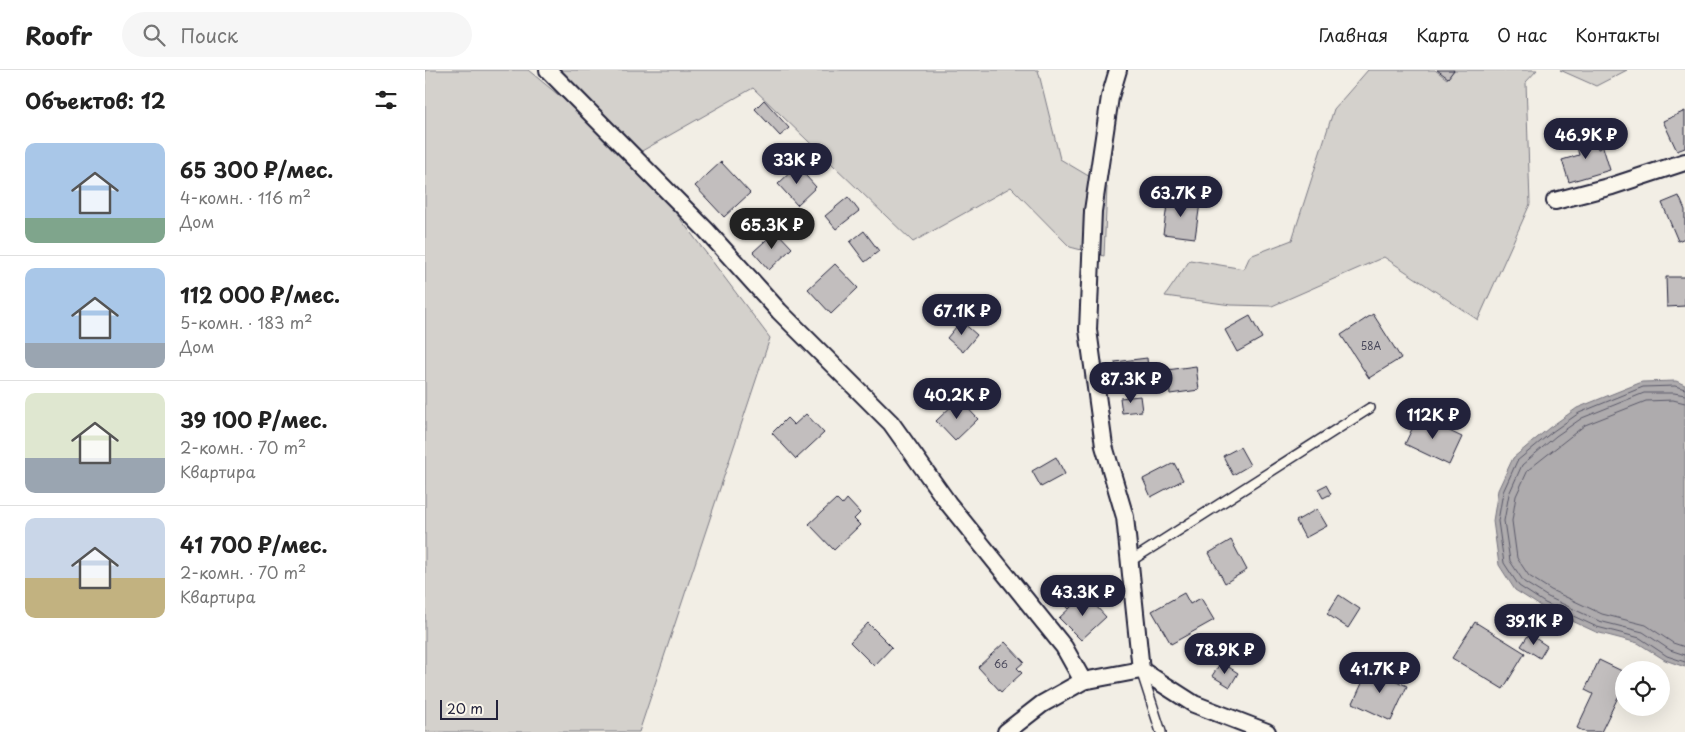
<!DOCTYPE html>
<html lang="ru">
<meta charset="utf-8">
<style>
:root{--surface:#fff;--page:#f6f6f6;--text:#222;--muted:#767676;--line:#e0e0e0;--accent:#22223b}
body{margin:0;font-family:"Playpen Sans",sans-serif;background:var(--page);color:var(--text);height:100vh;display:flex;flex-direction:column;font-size:19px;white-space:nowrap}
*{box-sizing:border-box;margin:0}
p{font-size:16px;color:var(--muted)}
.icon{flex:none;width:28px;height:28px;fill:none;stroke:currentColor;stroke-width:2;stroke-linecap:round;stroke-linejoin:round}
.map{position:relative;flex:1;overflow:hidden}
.sheet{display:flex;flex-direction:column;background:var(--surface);width:425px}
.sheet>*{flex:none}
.tools{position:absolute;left:1190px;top:591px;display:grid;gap:10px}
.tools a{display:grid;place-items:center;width:55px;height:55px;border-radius:50%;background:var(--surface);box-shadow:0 5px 20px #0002;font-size:25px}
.scale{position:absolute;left:15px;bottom:12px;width:58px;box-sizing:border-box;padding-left:5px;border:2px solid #22223b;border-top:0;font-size:14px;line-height:18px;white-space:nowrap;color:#22223b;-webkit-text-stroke:4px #fbf7ec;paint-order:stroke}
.price{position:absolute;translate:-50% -42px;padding:0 11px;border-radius:18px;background:var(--accent);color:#fff;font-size:16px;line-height:32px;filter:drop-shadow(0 1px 2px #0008)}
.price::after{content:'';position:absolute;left:50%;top:30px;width:15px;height:11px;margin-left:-8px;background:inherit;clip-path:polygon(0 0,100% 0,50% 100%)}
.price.current{background:#222;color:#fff}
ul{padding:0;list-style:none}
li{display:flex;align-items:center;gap:15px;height:125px;padding:0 25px}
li+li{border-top:1px solid var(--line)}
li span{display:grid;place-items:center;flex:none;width:140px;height:100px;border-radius:10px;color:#555}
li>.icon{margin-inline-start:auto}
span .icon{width:60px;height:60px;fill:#fffc;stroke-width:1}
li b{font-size:21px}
h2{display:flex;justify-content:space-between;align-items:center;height:60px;padding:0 25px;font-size:21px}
header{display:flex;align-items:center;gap:30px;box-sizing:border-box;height:70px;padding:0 25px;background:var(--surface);border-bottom:1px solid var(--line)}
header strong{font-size:24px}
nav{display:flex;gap:28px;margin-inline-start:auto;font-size:18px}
.search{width:350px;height:45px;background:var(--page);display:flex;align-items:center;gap:12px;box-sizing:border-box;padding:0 18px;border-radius:28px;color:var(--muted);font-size:19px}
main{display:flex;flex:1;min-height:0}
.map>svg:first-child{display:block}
</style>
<header>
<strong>Roofr</strong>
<div class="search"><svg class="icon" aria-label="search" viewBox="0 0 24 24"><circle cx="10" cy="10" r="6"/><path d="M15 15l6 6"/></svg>Поиск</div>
<nav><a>Главная</a><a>Карта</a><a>О нас</a><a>Контакты</a></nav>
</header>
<main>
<section class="sheet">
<h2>Объектов: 12<svg class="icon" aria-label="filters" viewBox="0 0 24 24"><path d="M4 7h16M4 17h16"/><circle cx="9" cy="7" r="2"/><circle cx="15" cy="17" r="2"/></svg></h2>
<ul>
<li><span style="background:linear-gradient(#a9c7e8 75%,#7fa58c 0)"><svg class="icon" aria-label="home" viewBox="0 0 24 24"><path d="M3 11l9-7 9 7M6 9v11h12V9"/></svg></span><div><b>65 300 ₽/мес.</b><p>4-комн. · 116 m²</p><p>Дом</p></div></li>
<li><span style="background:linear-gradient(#a9c7e8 75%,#9aa5b1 0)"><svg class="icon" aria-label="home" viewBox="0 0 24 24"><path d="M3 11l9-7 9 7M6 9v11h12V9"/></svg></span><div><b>112 000 ₽/мес.</b><p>5-комн. · 183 m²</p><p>Дом</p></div></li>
<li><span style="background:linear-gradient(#dfe7d0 65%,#9aa5b1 0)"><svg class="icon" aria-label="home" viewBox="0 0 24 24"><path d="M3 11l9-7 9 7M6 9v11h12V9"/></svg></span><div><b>39 100 ₽/мес.</b><p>2-комн. · 70 m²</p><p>Квартира</p></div></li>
<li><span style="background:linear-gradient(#c9d6e8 60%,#c2b280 0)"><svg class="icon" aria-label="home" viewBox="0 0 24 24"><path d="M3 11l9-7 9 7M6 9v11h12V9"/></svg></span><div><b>41 700 ₽/мес.</b><p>2-комн. · 70 m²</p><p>Квартира</p></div></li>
</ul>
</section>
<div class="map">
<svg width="1260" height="662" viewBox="0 0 1260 662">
<rect width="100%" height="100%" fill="#f2eee5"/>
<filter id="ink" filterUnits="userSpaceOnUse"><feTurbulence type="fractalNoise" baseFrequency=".02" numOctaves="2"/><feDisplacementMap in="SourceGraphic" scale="10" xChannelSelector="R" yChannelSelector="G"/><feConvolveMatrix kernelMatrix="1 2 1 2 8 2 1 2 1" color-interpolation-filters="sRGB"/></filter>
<g filter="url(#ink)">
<path fill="#d4d1cc" stroke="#7b7a84" d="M0 0H103L204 83 131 0H613L635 89 682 117 679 186 645 177 586 117 488 172 328 18 208 86 345 268 214 662H0Z
M943 0H1010L1022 9 1029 0H1112L1101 12 1105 134 1053 250 959 187 847 236 806 235 740 226 765 190 819 199 825 186 867 170 909 39Z
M1135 0H1202L1171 16Z"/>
<path fill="#aeabad" stroke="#76747f" d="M1251 311 1260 315V597L1240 590 1213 573 1171 562 1117 537 1090 520 1074 495 1068 451 1073 420 1088 388 1124 358 1152 338 1217 312Z"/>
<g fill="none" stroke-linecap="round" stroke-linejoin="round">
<path stroke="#5a5969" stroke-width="1" d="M1260 319 1250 316 1218 317 1154 343 1127 362 1092 391 1078 422 1073 451 1079 493 1094 516 1120 533 1172 557 1215 568 1242 586 1260 592
M1260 325 1249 323H1219L1157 348 1131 366 1097 395 1084 424 1079 451 1085 491 1099 512 1123 527 1174 551 1218 562 1245 580 1260 585
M1260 333 1248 330 1221 331 1160 355 1103 400 1091 426 1087 451 1092 488 1104 506 1126 520 1177 544 1221 555 1248 573 1260 577"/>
</g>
<path fill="#c2bebe" stroke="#22223b" d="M1012 0H1029L1023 8Z
M339 30 364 58 355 66 330 39Z
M1260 41V78L1252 81 1238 51Z
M1169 63 1173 79 1178 77 1185 100 1144 112 1137 90 1154 85 1150 69Z
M296 92 325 123 299 147 270 116Z
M372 96 391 117 372 135 353 114Z
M1254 126 1260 140V168L1253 171 1237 133Z
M423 127 434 141 411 159 400 146Z
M743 128 775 133 770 168 738 164Z
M351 161 367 178 344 200 328 182Z
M439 161 454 181 440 192 425 172Z
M410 194 433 218 406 244 383 219Z
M1241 207H1260V236L1242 237Z
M948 244 976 288 944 308 916 265Z
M825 246 837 268 812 282 800 260Z
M536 251 552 265 538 282 522 268Z
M722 288 724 310 693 314 690 292Z
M771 296 774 320 745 324 742 300Z
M715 326 717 341 697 343 695 328Z
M534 329 553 349 530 371 511 351Z
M381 344 399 363 371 389 347 363 362 348 369 355Z
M993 346 1037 367 1024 395 980 374Z
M815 377 825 395 808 405 798 386Z
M631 387 640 404 616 417 607 401Z
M749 393 758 410 726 427 718 409Z
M901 415 906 424 898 428 893 419Z
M411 429 417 435 422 429 435 443 429 449 435 455 409 480 384 454Z
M892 439 902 456 880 468 871 451Z
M806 470 822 500 800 513 784 483Z
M644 513 657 526 644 539 631 525Z
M759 523 765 534 776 528 789 550 746 574 727 541Z
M660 524 681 547 656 570 634 548Z
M914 525 935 539 923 558 902 544Z
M1050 552 1100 583 1078 619 1027 588Z
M443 553 467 577 449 596 425 572Z
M1104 564 1122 576 1115 588 1096 576Z
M580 572 599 592 592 598 597 603 576 622 553 597Z
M1174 590 1199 602V615L1176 662H1160L1152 658 1168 624 1160 620Z
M796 592 813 603 805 617 787 606Z
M944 598 982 616 966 651 928 633Z"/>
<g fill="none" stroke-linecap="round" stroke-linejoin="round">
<defs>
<path id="service" d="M704 492 945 338
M716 600 736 662"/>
<path id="minor" d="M123 0 281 160 354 241 466 353 523 433 639 577 658 611
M693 0 685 27 668 141 663 260 679 376 700 447 716 600
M1130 131 1187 116 1260 92
M581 662 617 634 658 611 716 600 769 634 842 662"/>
</defs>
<use href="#service" stroke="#22223b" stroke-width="12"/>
<use href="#minor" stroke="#22223b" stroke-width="20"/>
<use href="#service" stroke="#fbf7ec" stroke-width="9"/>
<use href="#minor" stroke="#fbf7ec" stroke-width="16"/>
</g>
</g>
<g text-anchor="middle" stroke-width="4" stroke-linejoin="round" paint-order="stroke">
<g font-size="10" fill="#4a495c">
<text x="946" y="280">58А</text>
<text x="576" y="598">66</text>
</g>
</g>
</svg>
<div class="tools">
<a><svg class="icon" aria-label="locate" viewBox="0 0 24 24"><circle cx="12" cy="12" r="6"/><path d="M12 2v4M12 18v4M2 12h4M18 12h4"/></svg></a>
</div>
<div class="scale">20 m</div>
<b class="price" style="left:1161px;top:90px">46.9K ₽</b>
<b class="price" style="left:372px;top:115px">33K ₽</b>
<b class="price" style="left:756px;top:148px">63.7K ₽</b>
<b class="price current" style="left:347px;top:180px">65.3K ₽</b>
<b class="price" style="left:537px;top:266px">67.1K ₽</b>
<b class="price" style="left:706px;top:334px">87.3K ₽</b>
<b class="price" style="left:532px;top:350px">40.2K ₽</b>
<b class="price" style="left:1008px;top:370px">112K ₽</b>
<b class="price" style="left:658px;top:547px">43.3K ₽</b>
<b class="price" style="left:1109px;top:576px">39.1K ₽</b>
<b class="price" style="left:800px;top:605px">78.9K ₽</b>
<b class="price" style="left:955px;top:624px">41.7K ₽</b>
</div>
</main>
